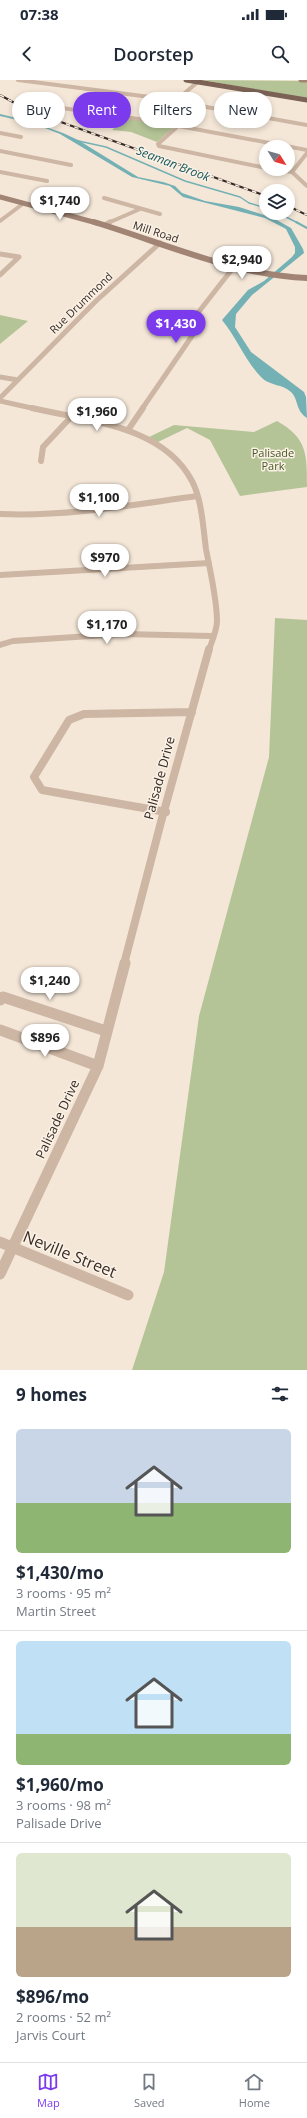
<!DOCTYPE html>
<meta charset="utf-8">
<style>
:root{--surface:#fff;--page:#f2f2f3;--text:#1f2937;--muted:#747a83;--line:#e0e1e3;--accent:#7c3aed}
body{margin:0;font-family:"Open Sans",sans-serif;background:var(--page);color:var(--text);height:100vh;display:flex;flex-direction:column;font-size:15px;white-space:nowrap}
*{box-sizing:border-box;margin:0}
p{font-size:13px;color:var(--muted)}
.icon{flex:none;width:22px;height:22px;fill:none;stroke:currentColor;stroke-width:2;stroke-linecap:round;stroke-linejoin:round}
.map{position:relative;height:1290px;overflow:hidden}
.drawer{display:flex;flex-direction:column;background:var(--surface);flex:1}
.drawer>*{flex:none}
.banner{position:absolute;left:12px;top:12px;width:283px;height:36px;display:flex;gap:8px}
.needle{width:26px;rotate:127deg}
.buttons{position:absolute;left:259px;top:60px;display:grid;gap:8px}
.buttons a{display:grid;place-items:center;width:36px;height:36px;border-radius:50%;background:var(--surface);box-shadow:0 2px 6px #0003;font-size:20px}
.price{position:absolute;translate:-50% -34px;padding:0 9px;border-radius:14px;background:#fff;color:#222;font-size:13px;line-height:26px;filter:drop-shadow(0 1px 2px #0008)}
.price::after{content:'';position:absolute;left:50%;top:24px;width:12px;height:9px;margin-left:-6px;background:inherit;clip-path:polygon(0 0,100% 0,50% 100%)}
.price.active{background:var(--accent);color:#fff}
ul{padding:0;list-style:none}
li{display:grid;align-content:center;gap:8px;height:212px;padding:0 16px}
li+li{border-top:1px solid var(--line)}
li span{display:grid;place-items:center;height:124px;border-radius:6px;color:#555}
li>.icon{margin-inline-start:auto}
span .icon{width:72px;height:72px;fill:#fffc;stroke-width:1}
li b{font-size:17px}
h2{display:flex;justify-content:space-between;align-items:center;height:48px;padding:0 16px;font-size:17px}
.tag{padding:0 14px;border-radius:18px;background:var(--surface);box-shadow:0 2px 6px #0003;font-size:14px;line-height:36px}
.tag.active{background:var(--accent);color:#fff}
.status{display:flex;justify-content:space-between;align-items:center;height:28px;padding:0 20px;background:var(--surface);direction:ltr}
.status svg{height:11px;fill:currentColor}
header{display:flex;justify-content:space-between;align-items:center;height:52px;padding:0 16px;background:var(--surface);font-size:18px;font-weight:600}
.tabs{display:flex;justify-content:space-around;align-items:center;height:56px;border-top:1px solid var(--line);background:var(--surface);font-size:11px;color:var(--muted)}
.tabs a{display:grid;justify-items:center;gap:2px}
.tabs .active{color:var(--accent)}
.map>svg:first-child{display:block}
</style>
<div class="status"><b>07:38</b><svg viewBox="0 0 49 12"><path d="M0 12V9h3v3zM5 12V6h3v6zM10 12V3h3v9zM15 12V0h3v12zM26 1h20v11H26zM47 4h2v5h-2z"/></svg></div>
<header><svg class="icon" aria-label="back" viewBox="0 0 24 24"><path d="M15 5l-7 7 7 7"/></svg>Doorstep<svg class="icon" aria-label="search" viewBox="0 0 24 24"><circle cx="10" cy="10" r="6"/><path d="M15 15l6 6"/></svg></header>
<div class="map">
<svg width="307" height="1290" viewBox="0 0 307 1290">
<rect width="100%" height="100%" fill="#f4e7d8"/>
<path fill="#b5c497" d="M203 0 307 1V19Z
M127 37 174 47 157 62 131 52 112 50Z
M0 235 28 241 0 264Z
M277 341C307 358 307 373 307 407L240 416 210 360 187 348 158 362 149 357 174 345 254 352Z
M275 538 307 540V1290H132L164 1192 199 936 269 677Z"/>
<path fill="#74b1b4" d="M0 34 29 41 63 53 78 60 138 97 163 102 175 106 182 113 205 121 239 127 273 138 291 148 303 169 304 173 252 215 236 234 235 247 251 272 304 312 306 317 307 338C295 330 299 320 291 312 283 304 269 306 261 297 244 279 237 258 222 240L248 210 264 201 292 177 295 173V167L286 149 265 138 183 117 170 106 132 97 60 54 35 44 0 36Z"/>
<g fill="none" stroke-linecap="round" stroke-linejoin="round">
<path stroke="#74b1b4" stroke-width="1.5" d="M74 60 106 67 185 101 240 117 249 123 266 128
M278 133 298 143"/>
<path stroke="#74b1b4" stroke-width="2" d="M296 142 307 148"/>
<path stroke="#cdb6a3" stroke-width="4" d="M18 0 150 17 307 45
M55 27 152 41 307 70
M152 41 200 0
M178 46 158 64 159 66 266 88
M0 53 21 57
M0 71 71 85
M307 73 292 92 307 106
M272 89 292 92
M0 92 47 101
M104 118 160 134
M0 141 24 123
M108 143 140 129"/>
<path stroke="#cdb6a3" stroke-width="5" d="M105 145 110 142
M0 174 19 177 0 195
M0 297 18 300
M0 318 96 221 160 163
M0 321 36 329
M142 329 192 256 197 234 233 188"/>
<path stroke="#cdb6a3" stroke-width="6" d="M32 328C86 341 163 345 192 401 202 420 203 447 206 469 210 491 217 519 217 541 217 550 212 561 209 570
M128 350 143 328
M41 381 43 367 71 337
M0 434C67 437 131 425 197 416
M0 495 209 483
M0 565 13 561 122 554 212 556"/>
<path stroke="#cdb6a3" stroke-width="8" d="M166 732 42 710 34 697 69 640 84 634 192 632
M124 884 161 742 209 569"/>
<path stroke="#cdb6a3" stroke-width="11" d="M0 920 3 917 106 951
M0 950 98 986
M0 1162 128 1215
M0 1194 98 986 125 883"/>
<path stroke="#a18474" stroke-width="5" d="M301 0H307
M0 117 97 143"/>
<path stroke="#a18474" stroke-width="6" d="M94 142C164 163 233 195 307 198"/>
<path stroke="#7b6255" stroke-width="5" d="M186 0 307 20"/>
<defs>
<path id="rail" d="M0 15 22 27 47 37 266 116
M288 126 307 135"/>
</defs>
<use href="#rail" stroke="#372b26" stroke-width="2"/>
<use href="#rail" stroke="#fbf1e5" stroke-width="1.5" stroke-dasharray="4.5" stroke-linecap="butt"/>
</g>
<g text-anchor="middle" stroke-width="3" stroke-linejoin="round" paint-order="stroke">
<g font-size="11" fill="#372b26" stroke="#fbf1e5">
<text transform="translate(156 152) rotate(18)" y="4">Mill Road</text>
<text transform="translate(81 223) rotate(-44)" y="4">Rue Drummond</text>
</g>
<g font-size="11" fill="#465827" stroke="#fbf1e5">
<text x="273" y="377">Palisade<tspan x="273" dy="13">Park</tspan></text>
</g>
<g font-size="12" font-style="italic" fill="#17595d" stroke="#fbf1e5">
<text transform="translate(173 84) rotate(21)" y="4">Seaman Brook</text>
</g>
<g font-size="13" fill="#372b26" stroke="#fbf1e5">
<text transform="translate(159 698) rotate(-75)" y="5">Palisade Drive</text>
<text transform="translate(57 1039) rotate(-65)" y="5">Palisade Drive</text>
</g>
<g font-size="16" fill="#372b26" stroke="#fbf1e5">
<text transform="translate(70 1174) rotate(22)" y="6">Neville Street</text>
</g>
</g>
</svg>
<div class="buttons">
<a><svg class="needle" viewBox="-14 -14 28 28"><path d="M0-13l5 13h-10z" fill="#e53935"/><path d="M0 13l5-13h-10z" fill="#747a83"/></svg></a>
<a><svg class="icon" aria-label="layers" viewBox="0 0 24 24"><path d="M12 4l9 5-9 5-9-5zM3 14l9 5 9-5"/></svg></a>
</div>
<b class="price" style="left:60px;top:141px">$1,740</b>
<b class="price" style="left:242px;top:200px">$2,940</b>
<b class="price active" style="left:176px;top:264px">$1,430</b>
<b class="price" style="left:97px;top:352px">$1,960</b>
<b class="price" style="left:99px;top:438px">$1,100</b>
<b class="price" style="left:105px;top:498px">$970</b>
<b class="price" style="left:107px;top:565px">$1,170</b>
<b class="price" style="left:50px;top:921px">$1,240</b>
<b class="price" style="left:45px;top:978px">$896</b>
<div class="banner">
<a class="tag">Buy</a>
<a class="tag active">Rent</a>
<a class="tag">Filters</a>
<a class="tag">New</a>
</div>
</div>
<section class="drawer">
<h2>9 homes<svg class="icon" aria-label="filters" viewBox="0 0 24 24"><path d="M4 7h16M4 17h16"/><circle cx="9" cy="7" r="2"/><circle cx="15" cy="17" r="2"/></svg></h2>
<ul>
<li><span style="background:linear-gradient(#c9d6e8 60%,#8fb573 0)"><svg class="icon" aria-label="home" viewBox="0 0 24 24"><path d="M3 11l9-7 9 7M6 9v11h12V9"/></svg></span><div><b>$1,430/mo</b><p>3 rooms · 95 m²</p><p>Martin Street</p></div></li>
<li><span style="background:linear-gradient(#bfe0f5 75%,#8fb573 0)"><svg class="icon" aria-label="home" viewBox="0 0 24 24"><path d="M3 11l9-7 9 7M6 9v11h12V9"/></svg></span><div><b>$1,960/mo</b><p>3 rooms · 98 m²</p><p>Palisade Drive</p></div></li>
<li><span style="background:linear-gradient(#dfe7d0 60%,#b9a48a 0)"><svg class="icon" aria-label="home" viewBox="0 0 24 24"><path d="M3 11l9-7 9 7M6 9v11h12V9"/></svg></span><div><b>$896/mo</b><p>2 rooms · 52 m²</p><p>Jarvis Court</p></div></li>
</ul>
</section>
<nav class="tabs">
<a class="active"><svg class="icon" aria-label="map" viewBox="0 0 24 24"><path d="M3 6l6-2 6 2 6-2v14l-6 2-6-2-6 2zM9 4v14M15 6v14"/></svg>Map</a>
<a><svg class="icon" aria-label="saved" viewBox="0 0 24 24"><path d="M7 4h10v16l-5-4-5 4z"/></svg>Saved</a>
<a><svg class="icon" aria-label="home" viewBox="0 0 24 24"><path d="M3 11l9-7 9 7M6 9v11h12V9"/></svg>Home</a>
</nav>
